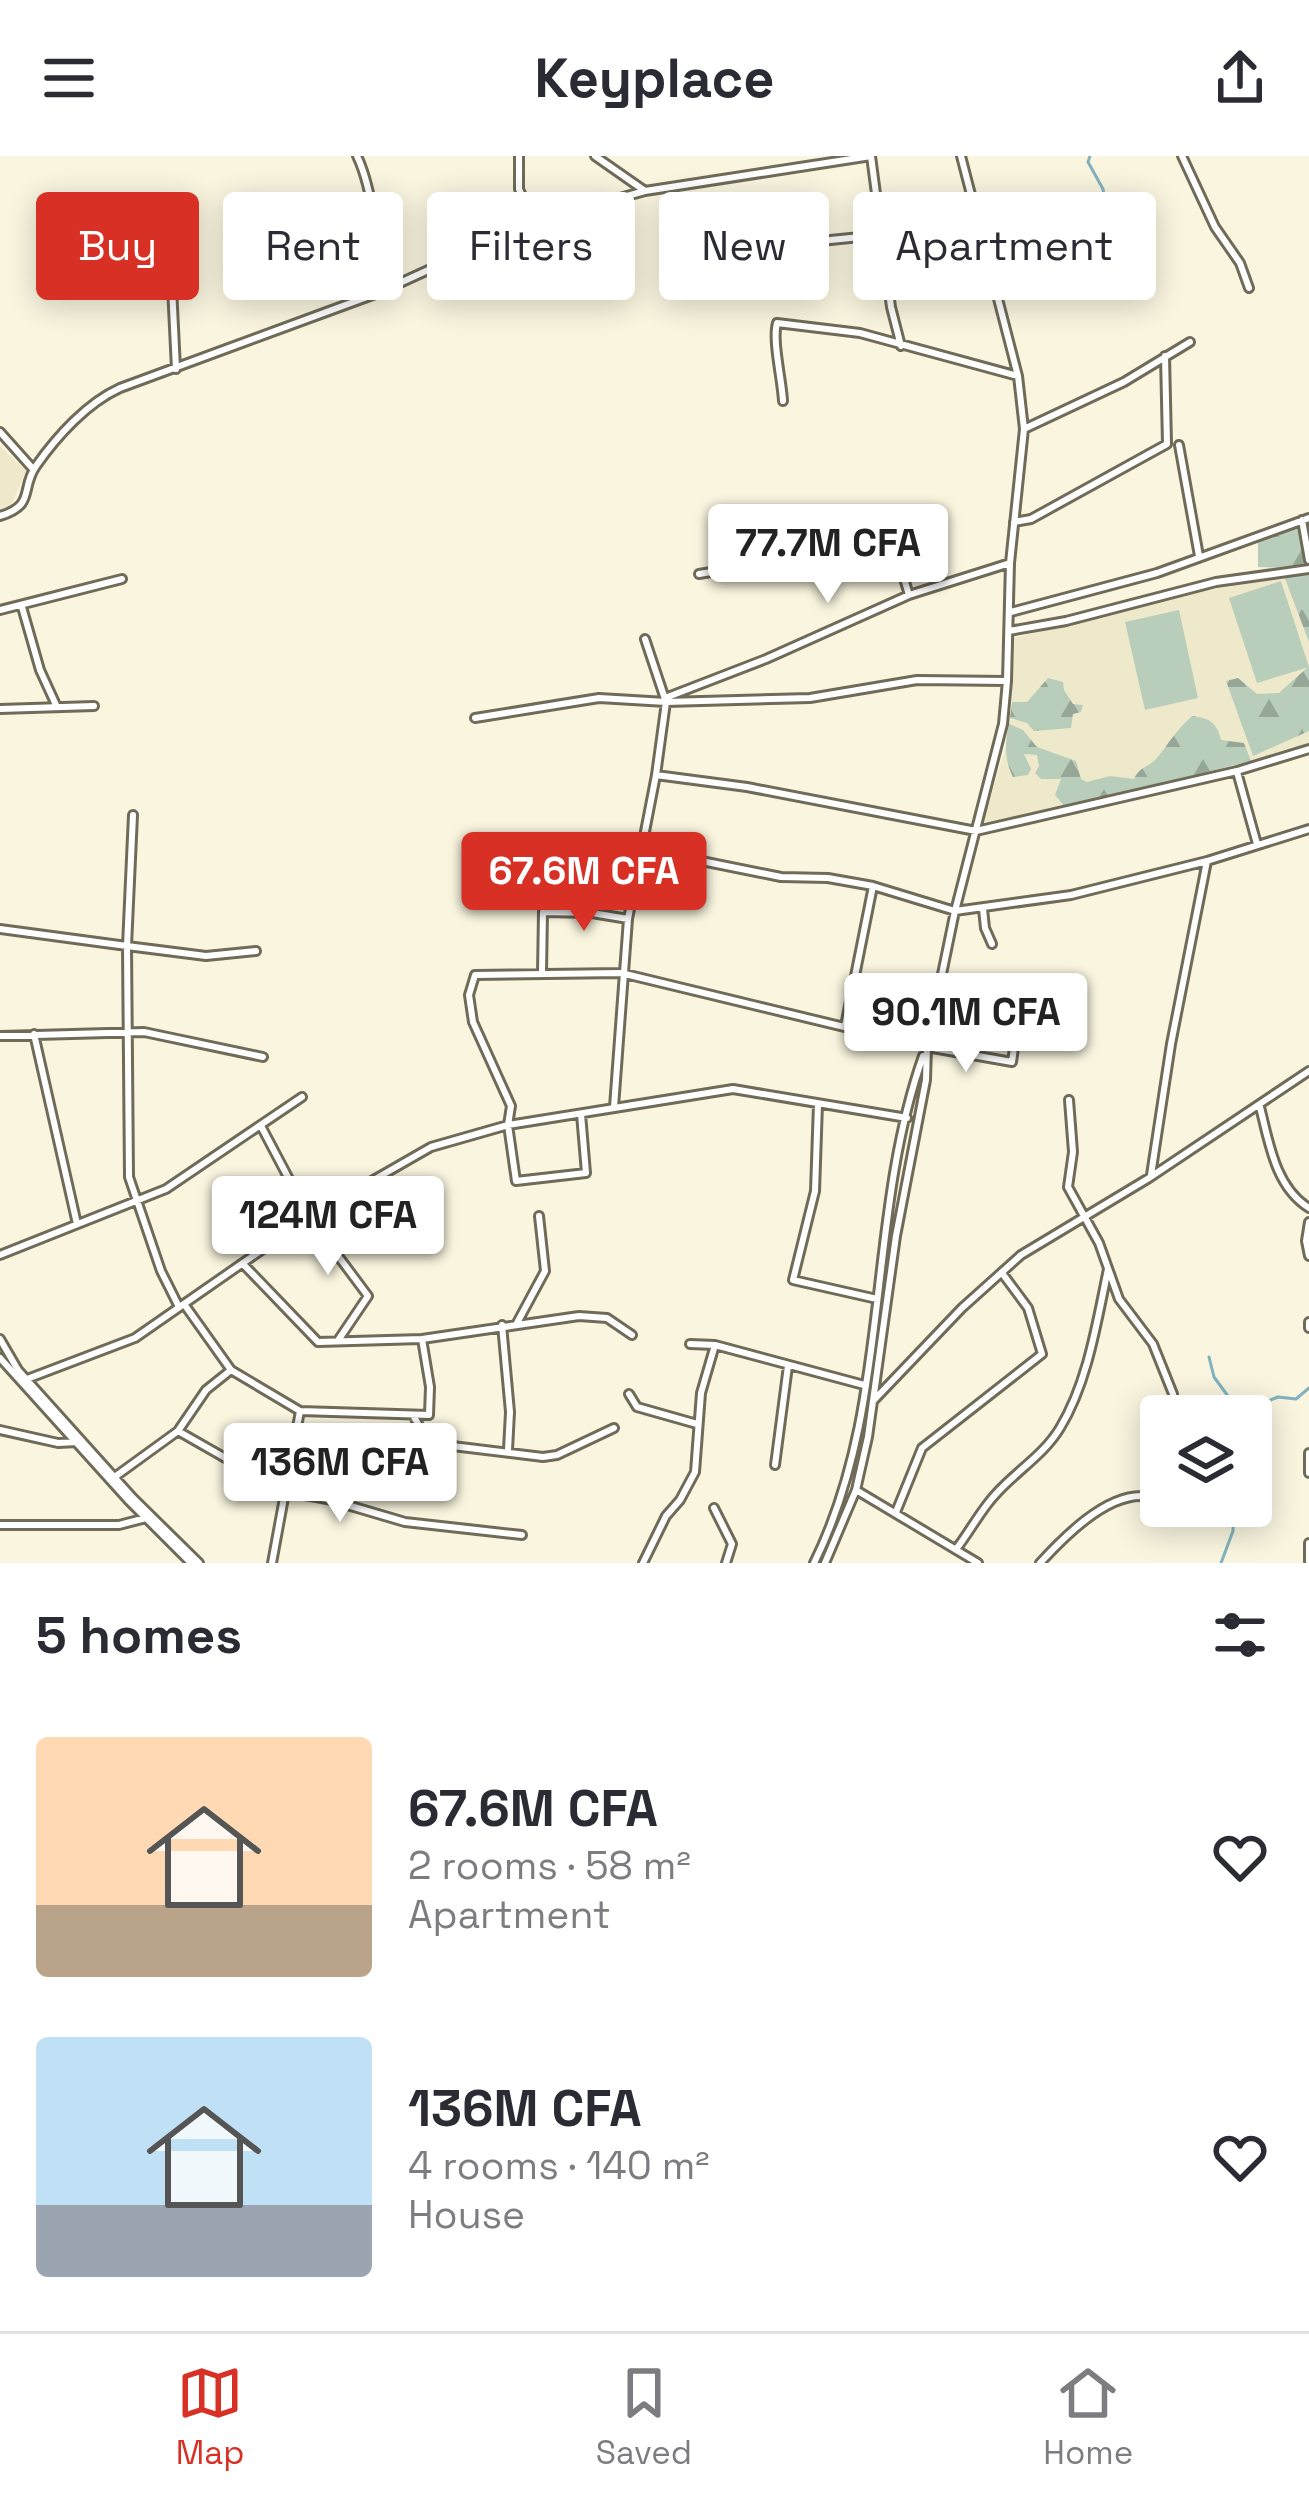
<!DOCTYPE html>
<meta charset="utf-8">
<style>
:root{--surface:#fff;--page:#f7f7f7;--text:#2b2b33;--muted:#7c7c81;--line:#e1e1e2;--accent:#d93025}
body{margin:0;font-family:"Space Grotesk",sans-serif;background:var(--page);color:var(--text);height:100vh;display:flex;flex-direction:column;font-size:45px;white-space:nowrap}
*{box-sizing:border-box;margin:0}
p{font-size:39px;color:var(--muted)}
.icon{flex:none;width:66px;height:66px;fill:none;stroke:currentColor;stroke-width:2;stroke-linecap:round;stroke-linejoin:round}
.map{position:relative;height:1407px;overflow:hidden}
.details{display:flex;flex-direction:column;background:var(--surface);flex:1}
.details>*{flex:none}
.hud{position:absolute;left:36px;top:36px;width:1239px;height:108px;display:flex;gap:24px}
.buttons{position:absolute;left:1140px;top:1239px;display:grid;gap:24px}
.buttons a{display:grid;place-items:center;width:132px;height:132px;border-radius:12px;background:var(--surface);box-shadow:0 6px 30px #0003;font-size:60px}
.price{position:absolute;translate:-50% -102px;padding:0 27px;border-radius:12px;background:#fff;color:#222;font-size:39px;line-height:78px;filter:drop-shadow(0 3px 6px #0008)}
.price::after{content:'';position:absolute;left:50%;top:72px;width:36px;height:27px;margin-left:-18px;background:inherit;clip-path:polygon(0 0,100% 0,50% 100%)}
.price.active{background:var(--accent);color:#fff}
ul{padding:0;list-style:none}
li{display:flex;align-items:center;gap:36px;height:300px;padding:0 36px}
li span{display:grid;place-items:center;flex:none;width:336px;height:240px;border-radius:12px;color:#555}
li>.icon{margin-inline-start:auto}
span .icon{width:144px;height:144px;fill:#fffc;stroke-width:1}
li b{font-size:51px}
h2{display:flex;justify-content:space-between;align-items:center;height:144px;padding:0 36px;font-size:51px}
.chip{padding:0 42px;border-radius:12px;background:var(--surface);box-shadow:0 6px 30px #0003;font-size:42px;line-height:108px}
.chip.active{background:var(--accent);color:#fff}
header{display:flex;justify-content:space-between;align-items:center;height:156px;padding:0 36px;background:var(--surface);font-size:54px;font-weight:800}
.tab-bar{display:flex;justify-content:space-around;align-items:center;height:168px;border-top:3px solid var(--line);background:var(--surface);font-size:33px;color:var(--muted)}
.tab-bar a{display:grid;justify-items:center;gap:6px}
.tab-bar .active{color:var(--accent)}
.map>svg:first-child{display:block}
</style>
<header><svg class="icon" aria-label="menu" viewBox="0 0 24 24"><path d="M4 6h16M4 12h16M4 18h16"/></svg>Keyplace<svg class="icon" aria-label="share" viewBox="0 0 24 24"><path d="M12 15V3M7 8l5-5 5 5M5 13v7h14v-7"/></svg></header>
<div class="map">
<svg width="1309" height="1407" viewBox="0 0 1309 1407">
<defs>
<pattern id="forest-firs" width="22" height="20" patternUnits="userSpaceOnUse" patternTransform="scale(3)"><rect width="22" height="20" fill="#b8cdba"/><path d="M5 1l3.5 6h-7zM16 11l3.5 6h-7z" fill="#96a797"/></pattern>
</defs>
<rect width="100%" height="100%" fill="#f9f5df"/>
<path fill="#efe9cc" d="M0 290 26 315 10 352 0 355Z
M1309 418V589L1107 642 983 667 1005 593 1012 546 1014 482 1189 437Z"/>
<path fill="url(#forest-firs)" d="M1309 367V486L1281 412 1258 411V386Z
M1309 510V575L1253 600 1226 525 1238 522 1257 538 1279 537Z
M1048 522 1063 526 1064 534 1073 548 1083 549 1081 556 1073 558 1071 572 1034 575 1027 567 1010 562 1012 546H1027Z
M1192 560C1210 562 1217 567 1221 584L1244 587 1251 605 1065 651 1055 639 1061 623H1041L1035 617 1039 610 1037 599 1024 598 1031 613 1028 619 1013 621C1004 604 1005 586 1009 568L1023 574 1037 591 1076 605 1081 623 1087 626 1110 620 1134 623C1140 610 1148 612 1157 602 1169 587 1177 573 1192 560Z"/>
<path fill="#b8cdba" d="M1281 425 1309 511 1257 527 1229 442Z
M1179 454 1198 542 1145 554 1125 466Z
M332 1274 341 1331 310 1336 301 1278Z"/>
<g fill="none" stroke-linecap="round" stroke-linejoin="round">
<path stroke="#82b2bd" stroke-width="3" d="M1090 0 1088 6 1103 33 1110 80 1121 104
M1209 1201 1214 1221 1233 1247 1225 1260
M1231 1260 1278 1241 1296 1243 1309 1232
M1221 1407 1233 1375 1234 1350"/>
<defs>
<path id="street" d="M357 0C371 29 384 106 378 137
M519 0V33L533 66
M595 0 645 35
M871 0 891 151 901 190
M1182 0 1215 71 1240 107 1249 132
M175 90 171 110 176 213
M771 90 880 79
M783 245C782 224 772 184 777 167L860 177 1018 220
M1024 273 1124 226 1190 186
M0 276 33 313
M1179 289 1199 400
M0 360C36 349 20 333 36 310 57 280 87 247 120 232L378 137 533 66 645 35 871 0
M1302 364 1309 404
M1014 366 1031 363 1167 288 1165 200
M699 418 893 386 909 439
M22 451 40 514 56 549
M0 454 122 423
M1011 456 1157 417 1309 362
M1009 475 1066 465 1216 426 1309 413
M665 542 766 503 909 439 1010 407
M0 553 94 550
M475 562 599 542 666 546 810 542 917 524 1007 525
M1237 616 1257 688
M656 619 747 631 976 675 1237 615 1309 593
M133 659 127 790 206 800 256 795
M588 682 781 721 828 722 873 730 955 755 1071 739 1207 705 1309 673
M983 753 985 772 992 788
M0 773 127 790 129 1021 161 1115 179 1151
M542 817 543 756 592 757 628 763
M845 870 873 730
M34 878 77 1068
M0 880 144 876 263 901
M1069 944 1073 996 1068 1031 1099 1087 1119 1143 1153 1188 1173 1238
M818 948 815 1035 793 1124 877 1143
M614 951 628 763 656 619 666 546 645 483
M1260 951C1269 986 1275 1031 1309 1052
M581 958 586 1017 516 1025 508 969 511 950 473 866 469 839 475 819 621 817 927 891 1012 906 1023 830
M261 970 309 1061 368 1140 339 1183
M1151 1019 1171 888 1207 705
M1309 1066 1306 1085 1309 1100
M0 1099 166 1033 302 941
M243 1108 318 1186 422 1183 579 1160 607 1162 632 1179
M184 1148 231 1214 300 1255 429 1259 430 1231 422 1183
M1309 1166V1172
M517 1167 545 1115 539 1060
M502 1169 510 1256 508 1294
M0 1183 18 1214 133 1342 199 1407
M690 1188 715 1189 864 1229
M0 1202 129 1345 191 1407
M27 1223 135 1182 309 1061 431 991 508 969 733 933 907 962
M629 1238 637 1251 697 1268
M874 1244 962 1152 1021 1099 1149 1022 1309 915
M413 1259 423 1277 436 1288 543 1301 557 1299 614 1272
M0 1274 58 1287 77 1286
M178 1275 283 1335 327 1343 405 1366 522 1379
M1309 1297V1317
M775 1309 788 1210
M116 1320 178 1275 206 1234 231 1214
M856 1334 978 1407
M714 1352 732 1388 726 1407
M896 1356 922 1292 1042 1198 1028 1152 1002 1117
M0 1369H119L146 1362
M1309 1387V1405
M957 1392C970 1375 981 1354 995 1339 1016 1315 1043 1300 1060 1272 1088 1226 1097 1165 1108 1113
M272 1407 300 1255
M643 1407 666 1360 680 1344 695 1316 701 1237 715 1189
M814 1407C892 1250 865 1064 923 900
M825 1407 856 1334 868 1281 896 1080 926 924 927 891 955 755 1003 568 1007 525 1010 407 1024 273 1018 220 961 0
M1040 1407C1064 1381 1104 1340 1141 1340"/>
</defs>
<use href="#street" stroke="#6f6b58" stroke-width="12"/>
<use href="#street" stroke="#fff" stroke-width="6"/>
</g>
</svg>
<div class="buttons">
<a><svg class="icon" aria-label="layers" viewBox="0 0 24 24"><path d="M12 4l9 5-9 5-9-5zM3 14l9 5 9-5"/></svg></a>
</div>
<b class="price" style="left:828px;top:450px">77.7M CFA</b>
<b class="price active" style="left:584px;top:778px">67.6M CFA</b>
<b class="price" style="left:966px;top:919px">90.1M CFA</b>
<b class="price" style="left:328px;top:1122px">124M CFA</b>
<b class="price" style="left:340px;top:1369px">136M CFA</b>
<div class="hud">
<a class="chip active">Buy</a>
<a class="chip">Rent</a>
<a class="chip">Filters</a>
<a class="chip">New</a>
<a class="chip">Apartment</a>
</div>
</div>
<section class="details">
<h2>5 homes<svg class="icon" aria-label="filters" viewBox="0 0 24 24"><path d="M4 7h16M4 17h16"/><circle cx="9" cy="7" r="2"/><circle cx="15" cy="17" r="2"/></svg></h2>
<ul>
<li><span style="background:linear-gradient(#ffd9b3 70%,#b9a48a 0)"><svg class="icon" aria-label="home" viewBox="0 0 24 24"><path d="M3 11l9-7 9 7M6 9v11h12V9"/></svg></span><div><b>67.6M CFA</b><p>2 rooms · 58 m²</p><p>Apartment</p></div><svg class="icon" aria-label="heart" viewBox="0 0 24 24"><path d="M12 20l-8-8c-3-5 5-10 8-4 3-6 11-1 8 4z"/></svg></li>
<li><span style="background:linear-gradient(#bfe0f5 70%,#9aa5b1 0)"><svg class="icon" aria-label="home" viewBox="0 0 24 24"><path d="M3 11l9-7 9 7M6 9v11h12V9"/></svg></span><div><b>136M CFA</b><p>4 rooms · 140 m²</p><p>House</p></div><svg class="icon" aria-label="heart" viewBox="0 0 24 24"><path d="M12 20l-8-8c-3-5 5-10 8-4 3-6 11-1 8 4z"/></svg></li>
</ul>
</section>
<nav class="tab-bar">
<a class="active"><svg class="icon" aria-label="map" viewBox="0 0 24 24"><path d="M3 6l6-2 6 2 6-2v14l-6 2-6-2-6 2zM9 4v14M15 6v14"/></svg>Map</a>
<a><svg class="icon" aria-label="saved" viewBox="0 0 24 24"><path d="M7 4h10v16l-5-4-5 4z"/></svg>Saved</a>
<a><svg class="icon" aria-label="home" viewBox="0 0 24 24"><path d="M3 11l9-7 9 7M6 9v11h12V9"/></svg>Home</a>
</nav>
